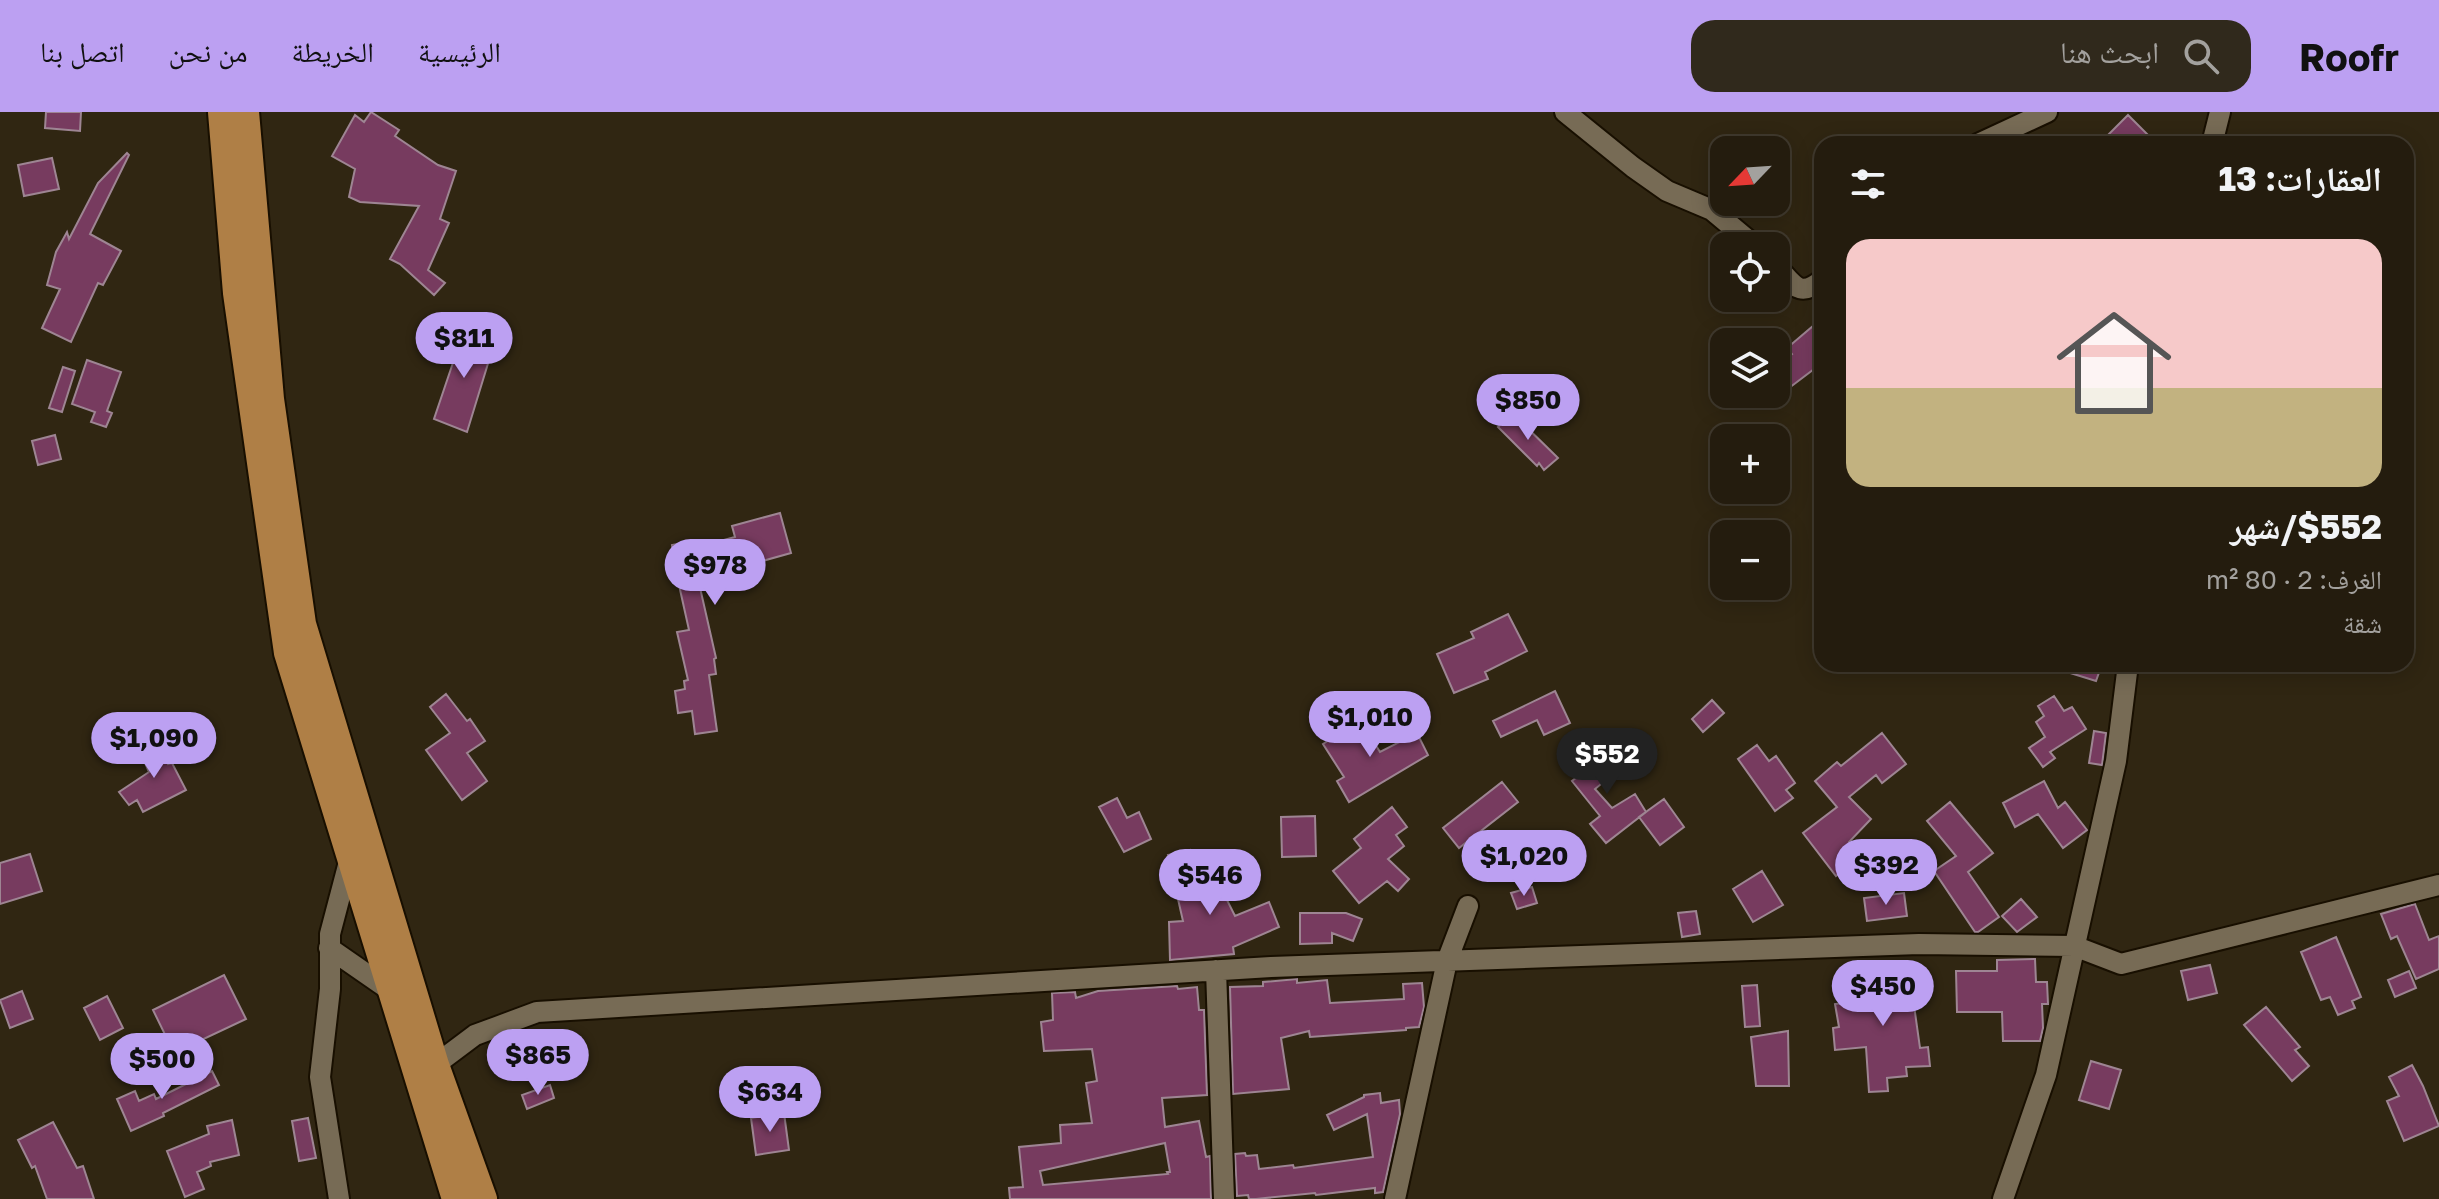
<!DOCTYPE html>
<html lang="ar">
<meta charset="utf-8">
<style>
:root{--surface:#241c0e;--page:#30291c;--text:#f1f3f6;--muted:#a3a19e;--line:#413a2e;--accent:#bca0f2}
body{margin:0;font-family:"Golos Text","Noto Naskh Arabic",sans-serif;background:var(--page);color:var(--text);direction:rtl;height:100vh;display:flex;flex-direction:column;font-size:30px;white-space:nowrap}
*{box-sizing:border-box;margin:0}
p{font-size:26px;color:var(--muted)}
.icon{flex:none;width:44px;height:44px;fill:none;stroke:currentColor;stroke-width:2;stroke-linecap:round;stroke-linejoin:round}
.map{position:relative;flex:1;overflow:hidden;direction:ltr}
.panel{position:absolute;left:1814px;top:24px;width:600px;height:536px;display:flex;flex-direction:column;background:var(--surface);border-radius:24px;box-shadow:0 4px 20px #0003,0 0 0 2px var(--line);direction:rtl}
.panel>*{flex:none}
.needle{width:52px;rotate:245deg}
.controls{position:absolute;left:1710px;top:24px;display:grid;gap:16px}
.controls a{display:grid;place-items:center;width:80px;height:80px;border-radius:16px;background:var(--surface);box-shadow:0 4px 20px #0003,0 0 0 2px var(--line);font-size:40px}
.price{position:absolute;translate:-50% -68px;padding:0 18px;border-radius:28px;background:var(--accent);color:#111;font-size:26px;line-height:52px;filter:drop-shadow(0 2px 4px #0008)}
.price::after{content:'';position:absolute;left:50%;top:48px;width:24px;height:18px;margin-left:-12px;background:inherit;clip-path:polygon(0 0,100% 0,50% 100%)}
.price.current{background:#222;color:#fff}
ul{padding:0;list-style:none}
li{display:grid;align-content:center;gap:16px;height:424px;padding:0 32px}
li span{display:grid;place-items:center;height:248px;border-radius:24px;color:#555}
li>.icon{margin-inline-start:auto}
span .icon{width:144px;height:144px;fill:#fffc;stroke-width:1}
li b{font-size:34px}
h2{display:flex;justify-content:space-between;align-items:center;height:96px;padding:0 32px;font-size:34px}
header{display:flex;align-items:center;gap:48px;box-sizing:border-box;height:112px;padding:0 40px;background:var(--accent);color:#111}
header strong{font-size:38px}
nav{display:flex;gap:44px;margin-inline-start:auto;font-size:28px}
.search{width:560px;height:72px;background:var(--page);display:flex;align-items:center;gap:20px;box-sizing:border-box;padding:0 28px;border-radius:24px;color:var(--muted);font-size:30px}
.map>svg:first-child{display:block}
</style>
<header>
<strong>Roofr</strong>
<div class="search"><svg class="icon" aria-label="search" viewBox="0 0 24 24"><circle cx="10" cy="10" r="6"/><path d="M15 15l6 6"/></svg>ابحث هنا</div>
<nav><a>الرئيسية</a><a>الخريطة</a><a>من نحن</a><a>اتصل بنا</a></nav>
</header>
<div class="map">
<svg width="2439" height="1087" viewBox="0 0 2439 1087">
<rect width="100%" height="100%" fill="#302612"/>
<path fill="#773b5f" stroke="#9e8593" stroke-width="2" fill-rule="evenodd" d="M46 0H81L80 19 45 16Z
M371 0 399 18 395 24 438 53 456 59 440 107 449 111 428 158 445 171 434 183 400 152 390 147 419 94 360 90 349 85 355 57 332 44 355 3 364 10Z
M2128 3 2157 32H2099Z
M127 41 129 43 90 122 121 139 103 173 98 171 71 230 42 216 60 177 47 173 56 140 67 120 69 127 98 71Z
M52 46 59 77 24 84 18 53Z
M464 208 484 215 475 241 490 245 467 320 434 307 460 230 457 229Z
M1813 214 1822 225V251L1789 276 1776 265V255L1792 242 1787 236Z
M87 248 121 260 107 299 112 301 106 315 91 310 95 300 72 292Z
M63 255 75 259 62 300 49 296Z
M1512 301 1558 346 1544 358 1539 351 1537 354 1498 315Z
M55 323 61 347 38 353 32 329Z
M780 401 791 441 741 455 737 439 696 450 698 458H696L716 546 714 547 716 562 709 563 717 619 695 622 692 599 678 601 675 579 685 577 684 569 688 568 677 520 689 518 675 455 673 456 669 443 673 442 672 433 693 429 694 436 735 425 732 414Z
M1508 502 1527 539 1485 560 1488 567 1454 581 1437 542 1474 526 1471 520Z
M2052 552H2102L2096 569 2051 555Z
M1555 579 1570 611 1544 623 1537 608 1501 625 1493 609Z
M446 582 467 609 470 607 485 629 467 641 487 669 462 688 426 638 450 621 430 595Z
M2054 584 2064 599 2072 595 2086 617 2050 640 2055 646 2043 655 2029 636 2045 625 2036 610 2044 604 2038 594Z
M1712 588 1724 601 1703 620 1692 607Z
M1360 608 1380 640 1417 621 1428 643 1349 690 1337 669 1344 665 1323 632Z
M2094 619 2106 621 2102 653 2089 651Z
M1882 621 1906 652 1882 671 1876 663 1849 685 1871 707 1849 730 1861 745 1836 764 1803 721 1837 695 1815 669 1837 650 1841 654Z
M157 627 168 652 172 651 186 678 143 700 137 688 129 693 119 680 149 660 138 635Z
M1609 633 1625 652 1595 677 1612 696 1635 682 1646 700 1606 731 1590 712 1600 704 1572 669 1591 654 1588 651Z
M1757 633 1769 649 1776 644 1795 671 1786 678 1793 686 1775 699 1738 647Z
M2044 669 2058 696 2065 690 2087 718 2063 736 2038 702 2015 715 2003 691Z
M1502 670 1518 690 1459 736 1443 716Z
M1117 686 1127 706 1139 700 1151 727 1124 740 1099 695Z
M1664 687 1684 715 1660 733 1639 705Z
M1950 690 1993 741 1968 760 1999 805 1978 820H1975L1934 759 1956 744 1927 709Z
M1392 695 1407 715 1396 723 1404 734 1388 747 1409 767 1398 779 1387 769 1359 791 1333 759 1361 736 1354 727Z
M1315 704 1316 744 1282 745 1281 705Z
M1525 720 1535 739 1514 752 1503 732Z
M1190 738 1195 762 1203 760 1208 785 1222 778 1235 804 1269 790 1279 815 1233 835 1234 842 1170 848 1169 810 1183 809 1168 743Z
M30 742 42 779 0 792V751Z
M1762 759 1783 793 1753 810 1733 777Z
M1532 775 1537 791 1517 797 1511 781Z
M1904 781 1907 804 1867 809 1864 786Z
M2021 787 2037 805 2017 820 2002 804Z
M2415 792 2429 828 2439 824V857L2416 867 2397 824 2391 827 2381 802Z
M1696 799 1700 822 1682 825 1678 801Z
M1300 801H1346L1362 807 1353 829 1332 821V831L1300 832Z
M2336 825 2361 885 2352 889 2355 896 2338 903 2330 885 2321 888 2301 840Z
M2035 847 2036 870H2047L2048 892H2042L2043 916 2040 929H2003L2002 900H1957L1956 859H1997V848Z
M1905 853 1907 872H1911L1920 936 1928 935 1930 954 1906 955 1907 964 1887 966 1888 979 1869 980 1866 935 1835 938 1833 916 1839 915 1835 892 1874 887 1870 858Z
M2210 853 2217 881 2188 888 2181 859Z
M2409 859 2416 876 2395 885 2388 868Z
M224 863 246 907 174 941 153 898Z
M1297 867V871L1327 868 1330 891 1404 887 1403 872 1422 871 1424 895 1419 915 1406 916V918L1310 925 1309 919 1281 926 1289 977 1233 982 1230 875 1263 874V870Z
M1757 873 1760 914 1745 915 1742 874Z
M1177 874 1178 877 1197 875 1199 898H1204L1207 983 1162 986 1165 1015 1199 1009 1206 1045 1210 1044 1211 1087H1010L1009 1076 1023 1075 1019 1035 1061 1031 1060 1013 1092 1011 1086 971 1097 969 1092 937 1044 939 1041 910 1053 908 1052 881 1075 880 1076 886 1098 879ZM1165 1031 1170 1060H1167L1168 1062 1043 1073 1040 1059Z
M22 879 33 907 10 916 0 888Z
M107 884 123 916 100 928 84 896Z
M2266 895 2300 935 2295 938 2309 954 2292 969 2244 913Z
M1788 919 1789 974H1756L1751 925Z
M2091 949 2121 958 2109 997 2079 988Z
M2412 953 2423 974 2439 1014 2404 1029 2387 989 2399 984 2389 965Z
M212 959 219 973 163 1001 164 1004 131 1019 117 987 135 979 139 989 154 982 156 987Z
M550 973 554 986 527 997 522 983Z
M1380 981 1381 991 1399 988 1400 1002 1383 1080 1375 1081V1076L1316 1083 1315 1081 1256 1087H1249L1248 1083 1237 1084 1235 1042 1245 1041 1246 1044 1257 1043 1259 1057 1293 1053 1294 1056 1373 1045 1367 1002 1334 1018 1327 1003 1364 985V983Z
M784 1001 789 1038 756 1043 751 1006Z
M308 1006 316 1046 299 1049 292 1009Z
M232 1008 239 1043 210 1050 211 1054 197 1060 204 1077 185 1085 167 1039 209 1022 207 1014Z
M53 1010 77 1056 83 1054 94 1087H47L35 1054 32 1056 18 1028Z"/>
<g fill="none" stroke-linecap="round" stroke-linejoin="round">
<defs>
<path id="minor" d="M1565 0 1633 55 1667 79 1712 98 1755 134
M1978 32 2047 0
M2212 32 2220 0
M1776 154C1794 172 1798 187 1822 168
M329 836 391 879
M1216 858 1224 1087
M435 953 475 923 537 900 1271 855 1919 832 2074 834 2121 852 2439 773
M339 1087 320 965 330 877V822L350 746
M1395 1087 1447 849 1468 794
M2003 1087 2046 963 2116 649 2128 552"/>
<path id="highway" d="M222 0 237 181 288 541 456 1087
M245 0 270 287 302 512 435 953 483 1087"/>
</defs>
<use href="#minor" stroke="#180f00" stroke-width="24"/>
<use href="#highway" stroke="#180f00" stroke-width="32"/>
<use href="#minor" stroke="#776b55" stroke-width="20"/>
<use href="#highway" stroke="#af7f46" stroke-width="28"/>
</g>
</svg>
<div class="controls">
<a><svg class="needle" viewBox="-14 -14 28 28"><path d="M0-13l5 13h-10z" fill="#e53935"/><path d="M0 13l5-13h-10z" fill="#a3a19e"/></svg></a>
<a><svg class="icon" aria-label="locate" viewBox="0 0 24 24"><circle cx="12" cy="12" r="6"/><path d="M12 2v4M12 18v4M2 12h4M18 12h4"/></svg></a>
<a><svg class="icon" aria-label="layers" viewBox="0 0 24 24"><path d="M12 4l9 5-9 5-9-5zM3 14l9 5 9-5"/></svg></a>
<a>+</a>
<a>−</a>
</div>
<b class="price" style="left:464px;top:268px">$811</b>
<b class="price" style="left:1528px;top:330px">$850</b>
<b class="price" style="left:715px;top:495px">$978</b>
<b class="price" style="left:1370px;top:647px">$1,010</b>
<b class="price" style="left:154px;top:668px">$1,090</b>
<b class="price current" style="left:1607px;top:684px">$552</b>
<b class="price" style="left:1524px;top:786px">$1,020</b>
<b class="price" style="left:1886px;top:795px">$392</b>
<b class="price" style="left:1210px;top:805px">$546</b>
<b class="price" style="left:1883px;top:916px">$450</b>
<b class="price" style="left:538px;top:985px">$865</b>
<b class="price" style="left:162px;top:989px">$500</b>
<b class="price" style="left:770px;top:1022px">$634</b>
<section class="panel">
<h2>العقارات: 13<svg class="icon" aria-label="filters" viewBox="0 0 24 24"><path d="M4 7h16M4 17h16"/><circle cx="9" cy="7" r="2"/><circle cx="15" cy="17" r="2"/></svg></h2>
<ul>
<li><span style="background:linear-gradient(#f6c9c9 60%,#c2b280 0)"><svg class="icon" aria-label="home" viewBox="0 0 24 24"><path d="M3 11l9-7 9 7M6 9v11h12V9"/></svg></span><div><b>$552/شهر</b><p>الغرف: 2 · 80 m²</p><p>شقة</p></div></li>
</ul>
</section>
</div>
